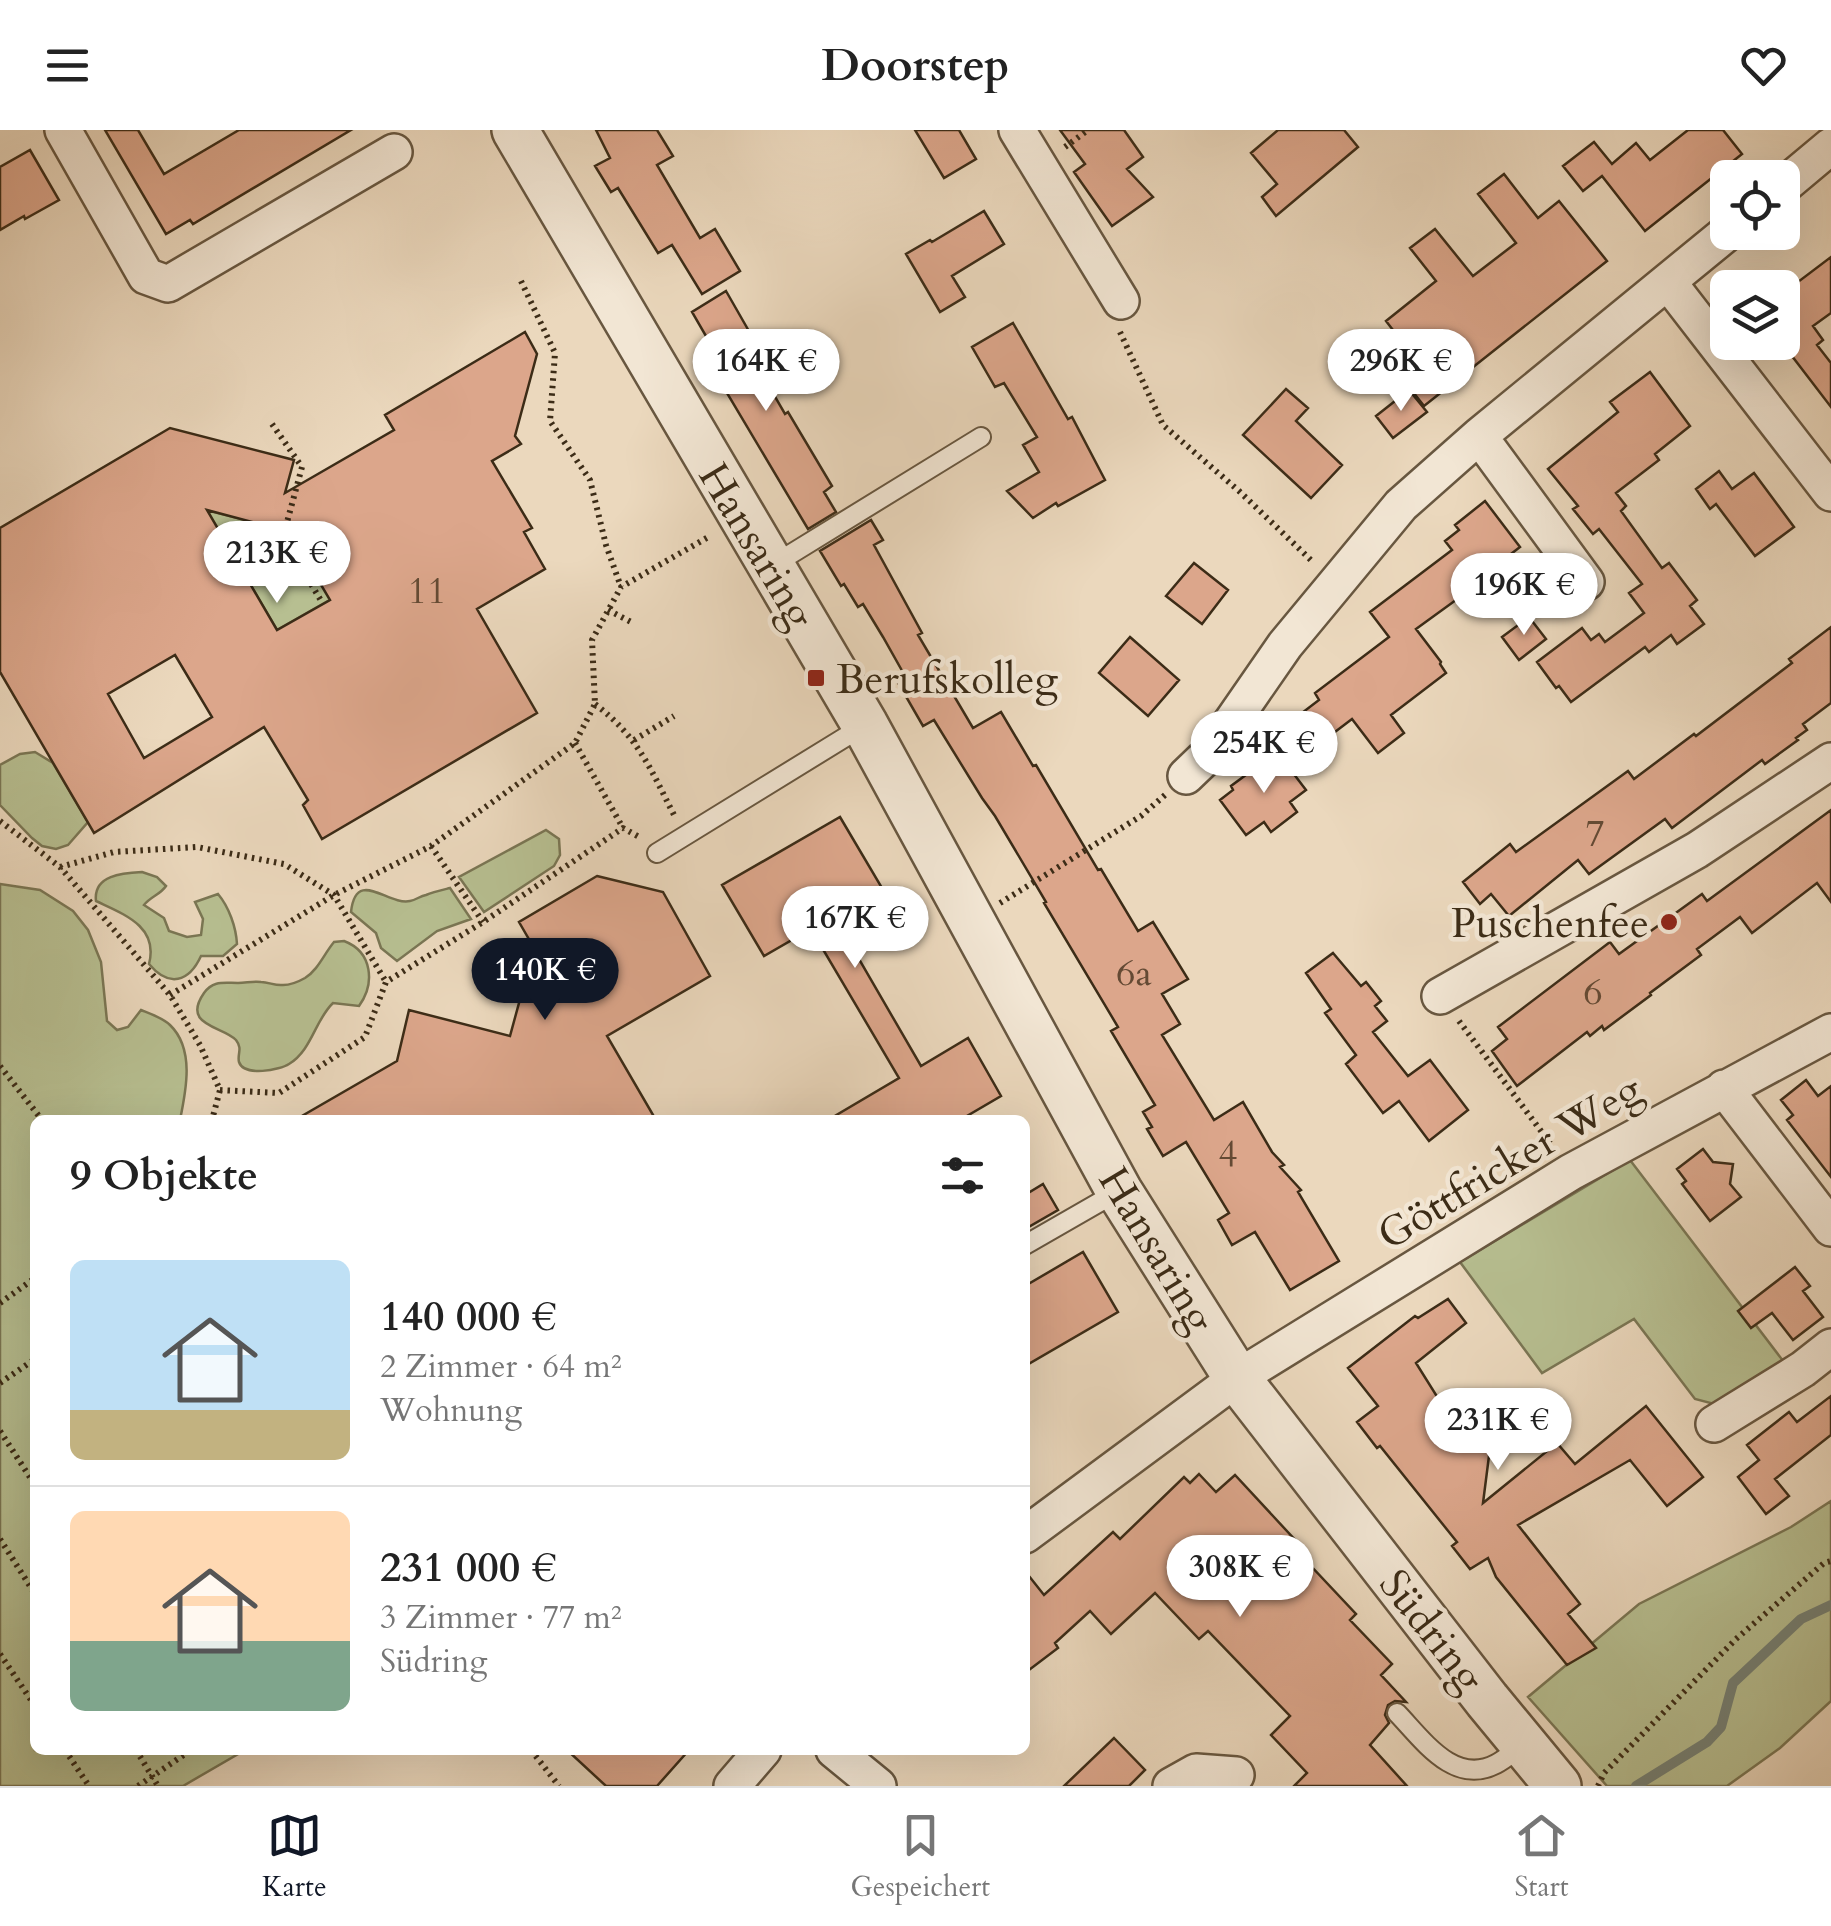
<!DOCTYPE html>
<html lang="de">
<meta charset="utf-8">
<style>
:root{--surface:#fff;--page:#f6f6f6;--text:#222;--muted:#767676;--line:#e0e0e0;--accent:#111827}
body{margin:0;font-family:Cardo,serif;background:var(--page);color:var(--text);height:100vh;display:flex;flex-direction:column;font-size:38px;white-space:nowrap}
*{box-sizing:border-box;margin:0}
p{font-size:32px;color:var(--muted)}
.icon{flex:none;width:55px;height:55px;fill:none;stroke:currentColor;stroke-width:2;stroke-linecap:round;stroke-linejoin:round}
.map{position:relative;flex:1;overflow:hidden}
.details{position:absolute;left:30px;top:985px;width:1000px;height:640px;display:flex;flex-direction:column;background:var(--surface);border-radius:15px;box-shadow:0 10px 40px #0002}
.details>*{flex:none}
.fabs{position:absolute;left:1710px;top:30px;display:grid;gap:20px}
.fabs a{display:grid;place-items:center;width:90px;height:90px;border-radius:15px;background:var(--surface);box-shadow:0 10px 40px #0002;font-size:50px}
.price{position:absolute;translate:-50% -85px;padding:0 22px;border-radius:35px;background:#fff;color:#222;font-size:32px;line-height:65px;filter:drop-shadow(0 2px 5px #0008)}
.price::after{content:'';position:absolute;left:50%;top:60px;width:30px;height:22px;margin-left:-15px;background:inherit;clip-path:polygon(0 0,100% 0,50% 100%)}
.price.active{background:var(--accent);color:#fff}
ul{padding:0;list-style:none}
li{display:flex;align-items:center;gap:30px;height:250px;padding:0 40px}
li+li{border-top:2px solid var(--line)}
li span{display:grid;place-items:center;flex:none;width:280px;height:200px;border-radius:15px;color:#555}
li>.icon{margin-inline-start:auto}
span .icon{width:120px;height:120px;fill:#fffc;stroke-width:1}
li b{font-size:42px}
h2{display:flex;justify-content:space-between;align-items:center;height:120px;padding:0 40px;font-size:42px}
header{display:flex;justify-content:space-between;align-items:center;height:130px;padding:0 40px;background:var(--surface);font-size:45px;font-weight:800}
.menu{display:flex;justify-content:space-around;align-items:center;height:140px;border-top:2px solid var(--line);background:var(--surface);font-size:28px;color:var(--muted)}
.menu a{display:grid;justify-items:center;gap:5px}
.menu .active{color:var(--accent)}
.map>svg:first-child{display:block}
</style>
<header><svg class="icon" aria-label="menu" viewBox="0 0 24 24"><path d="M4 6h16M4 12h16M4 18h16"/></svg>Doorstep<svg class="icon" aria-label="heart" viewBox="0 0 24 24"><path d="M12 20l-8-8c-3-5 5-10 8-4 3-6 11-1 8 4z"/></svg></header>
<div class="map">
<svg width="1831" height="1656" viewBox="0 0 1831 1656">
<rect width="100%" height="100%" fill="#ebd8bd"/>
<filter id="stains"><feTurbulence type="fractalNoise" baseFrequency=".002" numOctaves="4"/><feColorMatrix values="0 0 0 0 .2 0 0 0 0 .09 0 0 0 0 .02 0 0 0 .5 -.17"/></filter>
<radialGradient id="worn" r=".72"><stop offset=".6" stop-color="#630" stop-opacity="0"/><stop offset="1" stop-color="#630" stop-opacity=".3"/></radialGradient>
<path fill="#b7bf91" stroke="#7a7654" stroke-width="2.5" d="M182 374 289 401 311 437 382 440 277 500 217 398Z
M35 622 53 633 88 692 68 715 56 719 42 716 32 708 0 675V635L20 624Z
M546 700 559 709 560 725 554 736 484 782 459 747Z
M142 742 157 747 166 756C160 765 151 766 144 775L164 788 169 801 187 807 201 805 203 789 195 772 218 764C229 777 236 797 237 814L223 826H201C189 852 169 858 149 834 159 796 123 784 96 771 93 745 123 743 142 742Z
M0 754 40 760 73 781 88 800 101 832 107 891 117 900 128 897 141 880C151 884 163 888 170 895 195 919 186 961 180 990H35V1620H245L183 1656H0Z
M450 758 471 789 437 801 397 831 381 818 376 803 351 782C356 737 388 776 410 771 416 770 420 766 426 765 433 762 442 760 450 758Z
M344 811C373 822 375 854 359 876L333 873C315 890 312 920 289 934 280 940 244 947 239 932 237 924 243 919 236 910 223 896 181 896 204 863 213 850 224 853 238 853 246 853 253 851 261 852 269 852 275 856 283 855 291 855 298 852 305 848 318 840 324 824 334 812Z
M1630 1030 1787 1236 1718 1275 1695 1269 1634 1189 1542 1243 1460 1132Z
M1831 1371V1571L1780 1618 1727 1656H1607L1528 1567 1639 1474 1791 1397Z"/>
<g fill="none" stroke-linecap="round" stroke-linejoin="round">
<path stroke="#748176" stroke-width="10" d="M1636 1656 1707 1612 1721 1597 1733 1553 1801 1489 1831 1475"/>
</g>
<path fill="#dca68b" stroke="#3c2c17" stroke-width="2.5" fill-rule="evenodd" d="M105 0H138L164 44 239 0H351L193 94 190 90 166 104Z
M596 0H657L673 26 657 35 700 108 715 99 740 141 702 164 672 115 658 123 618 58 611 62 595 36 610 28Z
M915 0H959L976 29 944 48Z
M1060 0H1124L1143 27 1127 39 1153 67 1112 96 1074 42 1085 34Z
M1278 0H1344L1358 17 1276 86 1262 67 1277 54 1251 23Z
M1688 0H1723L1742 24 1645 101 1602 46 1583 61 1563 36 1594 12 1612 34 1636 13 1650 30Z
M30 20 59 70 25 89 24 86 0 100V37Z
M1504 44 1538 88 1559 71 1607 131 1424 276 1388 230 1406 217 1386 191 1436 151 1410 118 1435 99 1473 146 1516 113 1478 64Z
M984 81 1004 114 952 146 965 167 940 182 906 124 930 110 932 112Z
M1831 127V183L1813 196 1823 210 1817 215 1831 233V277L1782 213V164Z
M726 161 750 203 741 208 785 284 788 282 832 356 824 362 836 382 808 399 724 258 740 249 714 220 692 182Z
M1013 193 1068 289 1072 287 1105 350 1058 376 1056 373 1033 388 1007 361 1039 342 1023 315 1037 307 1004 253 995 257 972 217Z
M525 202 537 224 515 306 521 314 492 331 532 398 524 402 545 439 477 479 537 583 322 709 303 675 308 670 264 597 94 703 0 542V398L170 298 294 330 285 363 394 300 385 285ZM207 380 290 402 330 470 277 500ZM175 525 212 587 144 628 108 564Z
M1650 242 1690 296 1655 324 1659 330 1616 363 1626 376 1621 381 1662 438 1669 433 1697 470 1690 476 1704 494 1677 514 1671 505 1649 522 1645 517 1571 572 1559 556 1556 558 1537 532 1582 498 1591 510 1599 504 1605 512 1644 483 1629 463 1642 454 1599 399 1593 404 1573 379 1578 376 1548 339 1618 282 1610 272Z
M1286 259 1308 278 1296 291 1342 335 1311 368 1243 305Z
M1409 260 1427 282 1393 308 1376 286Z
M1719 341 1732 359 1754 343 1794 397 1755 426 1716 374 1710 379 1696 359Z
M1485 371 1520 417 1476 451 1478 454 1416 499 1441 532 1440 534 1446 543 1391 585 1404 603 1378 623 1352 589 1302 627 1281 599 1319 570 1315 563 1389 507 1370 482 1452 420 1445 411 1459 400 1455 395Z
M871 390 883 410 874 415 922 503 918 505 973 598 1001 582 1033 636 1036 635 1098 740 1101 739 1138 801 1153 792 1188 849 1162 864 1180 894 1162 905 1214 990 1243 972 1272 1022 1284 1035 1280 1037 1301 1060 1298 1062 1339 1131 1290 1160 1255 1102 1232 1115 1218 1090 1229 1083 1186 1012 1163 1026 1147 999 1152 997 1143 982 1155 975 1111 901 1118 897 1044 773 1046 772 995 686 982 668 934 590 923 596 897 551 905 546 883 507 863 474 858 477 844 454 841 456 820 421Z
M1194 433 1228 460 1202 494 1166 466Z
M1529 487 1546 509 1519 530 1502 507Z
M1831 497V573L1803 594 1807 600 1796 608 1798 610 1765 634 1762 630 1672 698 1665 689 1589 744 1578 730 1509 786 1491 764 1480 774 1463 752 1510 714 1516 722 1628 641 1634 649 1694 604 1696 606 1792 533 1789 529Z
M1130 507 1179 550 1148 586 1099 543Z
M1277 622 1306 660 1290 672 1297 682 1271 702 1264 692 1246 705 1220 670 1233 660 1231 656Z
M1831 680V772L1817 753 1752 803 1740 787 1697 819 1701 825 1650 863 1651 865 1604 900 1602 896 1590 906 1587 902 1517 956 1492 921 1507 909 1498 897 1610 812 1619 824 1702 764 1707 771Z
M840 687 882 758 834 786 921 936 968 908 1001 966 960 990H828L899 948 811 799 764 826 722 755Z
M597 746 663 762 710 846 607 906 656 990H295L397 931 409 880 510 906 534 818 519 792Z
M1333 823 1361 856 1366 852 1381 871 1375 876 1387 891 1373 902 1408 946 1430 930 1468 980 1429 1011 1399 971 1383 983 1346 934 1356 925 1325 883 1331 879 1306 843Z
M1806 950 1818 966 1831 956V1047L1787 990 1793 985 1781 970Z
M1703 1019 1713 1032 1733 1034 1730 1054 1741 1067 1710 1091 1682 1054 1686 1051 1677 1039Z
M1043 1054 1058 1080 1025 1099V1065Z
M1083 1122 1118 1182 1025 1236V1156Z
M1795 1137 1810 1156 1803 1161 1823 1187 1793 1210 1772 1183 1751 1198 1738 1181Z
M1448 1169 1466 1193 1416 1233 1446 1281 1456 1273 1490 1318 1483 1373 1557 1313 1575 1334 1646 1276 1703 1347 1667 1376 1630 1330 1518 1395 1580 1474 1568 1484 1596 1518 1567 1535 1496 1447 1488 1428 1470 1439 1452 1416 1457 1412 1380 1316 1377 1318 1357 1292 1378 1276 1348 1238 1415 1186 1418 1188Z
M1831 1266V1305L1775 1349 1789 1366 1766 1384 1738 1347 1759 1330 1747 1315 1789 1282 1797 1292Z
M1199 1344 1216 1362 1235 1345 1298 1413 1294 1418 1356 1484 1350 1490 1392 1534 1381 1545 1406 1572 1395 1571 1388 1575 1385 1585 1389 1593 1370 1615 1407 1656H1294L1307 1643 1271 1605 1290 1586 1208 1501 1199 1509 1155 1463 1111 1504 1090 1481 1055 1513 1058 1518 1025 1543V1441L1044 1465 1113 1402 1120 1409 1184 1347 1190 1353Z
M1114 1608 1145 1640 1129 1656H1064Z
M567 1620H689L657 1656H606Z"/>
<g fill="none" stroke-linecap="round" stroke-linejoin="round">
<defs>
<path id="service" d="M773 435 981 307
M657 723 865 595
M1025 1115 1119 1061
M1397 1583C1423 1610 1454 1656 1496 1634 1506 1629 1514 1621 1523 1615"/>
<path id="minor" d="M63 0 146 146 168 154 394 22
M1017 0 1121 171
M1782 57 1831 16
M1668 152 1831 363
M1479 306 1586 452
M1186 646 1211 622 1285 515 1401 375 1479 306 1728 102
M1440 866 1697 720 1831 631
M1724 958 1831 1098
M1714 1294 1803 1239 1831 1217
M1025 1405 1237 1248 1571 1042 1831 902
M834 1620 878 1656
M732 1656 763 1620
M1171 1656 1196 1642 1236 1645"/>
<path id="tertiary" d="M515 0 865 595 1119 1061 1237 1248 1487 1570 1558 1656"/>
</defs>
<use href="#service" stroke="#685740" stroke-width="22"/>
<use href="#minor" stroke="#685740" stroke-width="40"/>
<use href="#tertiary" stroke="#685740" stroke-width="50"/>
<path stroke="#3c2c17" stroke-width="6" stroke-dasharray="2.5 5" stroke-linecap="butt" d="M1065 17 1088 0
M521 151 555 223 550 291 590 350 606 415 621 457
M1120 202 1163 295 1239 361 1314 433
M272 294 302 337 283 407 323 474
M608 480 633 493
M595 574C639 608 650 638 674 685
M634 610 674 586
M575 613 623 698
M0 691 60 737 170 865 200 915 220 960 212 990
M431 716 483 792
M60 737 114 722 197 717 284 734 334 765 386 852
M1000 773 1141 686 1165 665
M170 865 334 765 431 716 575 613 595 574 592 510 621 457 710 406
M1459 891 1553 1017
M0 936 42 990
M220 960 279 963 365 907 386 852 483 792 623 698 641 708
M0 1173 35 1148
M0 1253 35 1229
M0 1301 35 1355
M0 1409 35 1464
M0 1524 35 1576
M65 1620 89 1656
M136 1620 158 1656
M531 1620 559 1656
M138 1656 191 1620
M1598 1656 1604 1643 1736 1509 1824 1433 1831 1431"/>
<use href="#service" stroke="#f2e6d4" stroke-width="18"/>
<use href="#minor" stroke="#f2e6d4" stroke-width="35"/>
<use href="#tertiary" stroke="#f2e6d4" stroke-width="45"/>
</g>
<g fill="#8f2418" stroke="#f2e6d4" stroke-width="4">
<rect x="806" y="538" width="20" height="20" rx="5"/>
<circle cx="1669" cy="792" r="10"/>
</g>
<g text-anchor="middle" stroke-width="9" stroke-linejoin="round" paint-order="stroke">
<g font-size="38" fill="#644a34">
<text x="427" y="473">11</text>
<text x="1595" y="716">7</text>
<text x="1134" y="855">6a</text>
<text x="1593" y="874">6</text>
<text x="1228" y="1036">4</text>
</g>
<g font-size="42" fill="#3c2c17" stroke="#f2e6d4">
<text transform="translate(758 415) rotate(59)" y="15">Hansaring</text>
<text transform="translate(1509 1031) rotate(-31)" y="15">Göttfricker Weg</text>
<text transform="translate(1158 1119) rotate(59)" y="15">Hansaring</text>
<text transform="translate(1433 1500) rotate(52)" y="15">Südring</text>
</g>
<g font-size="42" fill="#3c2c17" stroke="#f2e6d4" text-anchor="start">
<text x="836" y="563">Berufskolleg</text>
<text x="1649" y="807" text-anchor="end">Puschenfee</text>
</g>
</g>
<rect width="100%" height="100%" filter="url(#stains)"/>
<rect width="100%" height="100%" fill="url(#worn)"/>
</svg>
<div class="fabs">
<a><svg class="icon" aria-label="locate" viewBox="0 0 24 24"><circle cx="12" cy="12" r="6"/><path d="M12 2v4M12 18v4M2 12h4M18 12h4"/></svg></a>
<a><svg class="icon" aria-label="layers" viewBox="0 0 24 24"><path d="M12 4l9 5-9 5-9-5zM3 14l9 5 9-5"/></svg></a>
</div>
<b class="price" style="left:766px;top:284px">164K €</b>
<b class="price" style="left:1401px;top:284px">296K €</b>
<b class="price" style="left:277px;top:476px">213K €</b>
<b class="price" style="left:1524px;top:508px">196K €</b>
<b class="price" style="left:1264px;top:666px">254K €</b>
<b class="price" style="left:855px;top:841px">167K €</b>
<b class="price active" style="left:545px;top:893px">140K €</b>
<b class="price" style="left:1498px;top:1343px">231K €</b>
<b class="price" style="left:1240px;top:1490px">308K €</b>
<section class="details">
<h2>9 Objekte<svg class="icon" aria-label="filters" viewBox="0 0 24 24"><path d="M4 7h16M4 17h16"/><circle cx="9" cy="7" r="2"/><circle cx="15" cy="17" r="2"/></svg></h2>
<ul>
<li><span style="background:linear-gradient(#bfe0f5 75%,#c2b280 0)"><svg class="icon" aria-label="home" viewBox="0 0 24 24"><path d="M3 11l9-7 9 7M6 9v11h12V9"/></svg></span><div><b>140 000 €</b><p>2 Zimmer · 64 m²</p><p>Wohnung</p></div></li>
<li><span style="background:linear-gradient(#ffd9b3 65%,#7fa58c 0)"><svg class="icon" aria-label="home" viewBox="0 0 24 24"><path d="M3 11l9-7 9 7M6 9v11h12V9"/></svg></span><div><b>231 000 €</b><p>3 Zimmer · 77 m²</p><p>Südring</p></div></li>
</ul>
</section>
</div>
<nav class="menu">
<a class="active"><svg class="icon" aria-label="map" viewBox="0 0 24 24"><path d="M3 6l6-2 6 2 6-2v14l-6 2-6-2-6 2zM9 4v14M15 6v14"/></svg>Karte</a>
<a><svg class="icon" aria-label="saved" viewBox="0 0 24 24"><path d="M7 4h10v16l-5-4-5 4z"/></svg>Gespeichert</a>
<a><svg class="icon" aria-label="home" viewBox="0 0 24 24"><path d="M3 11l9-7 9 7M6 9v11h12V9"/></svg>Start</a>
</nav>
